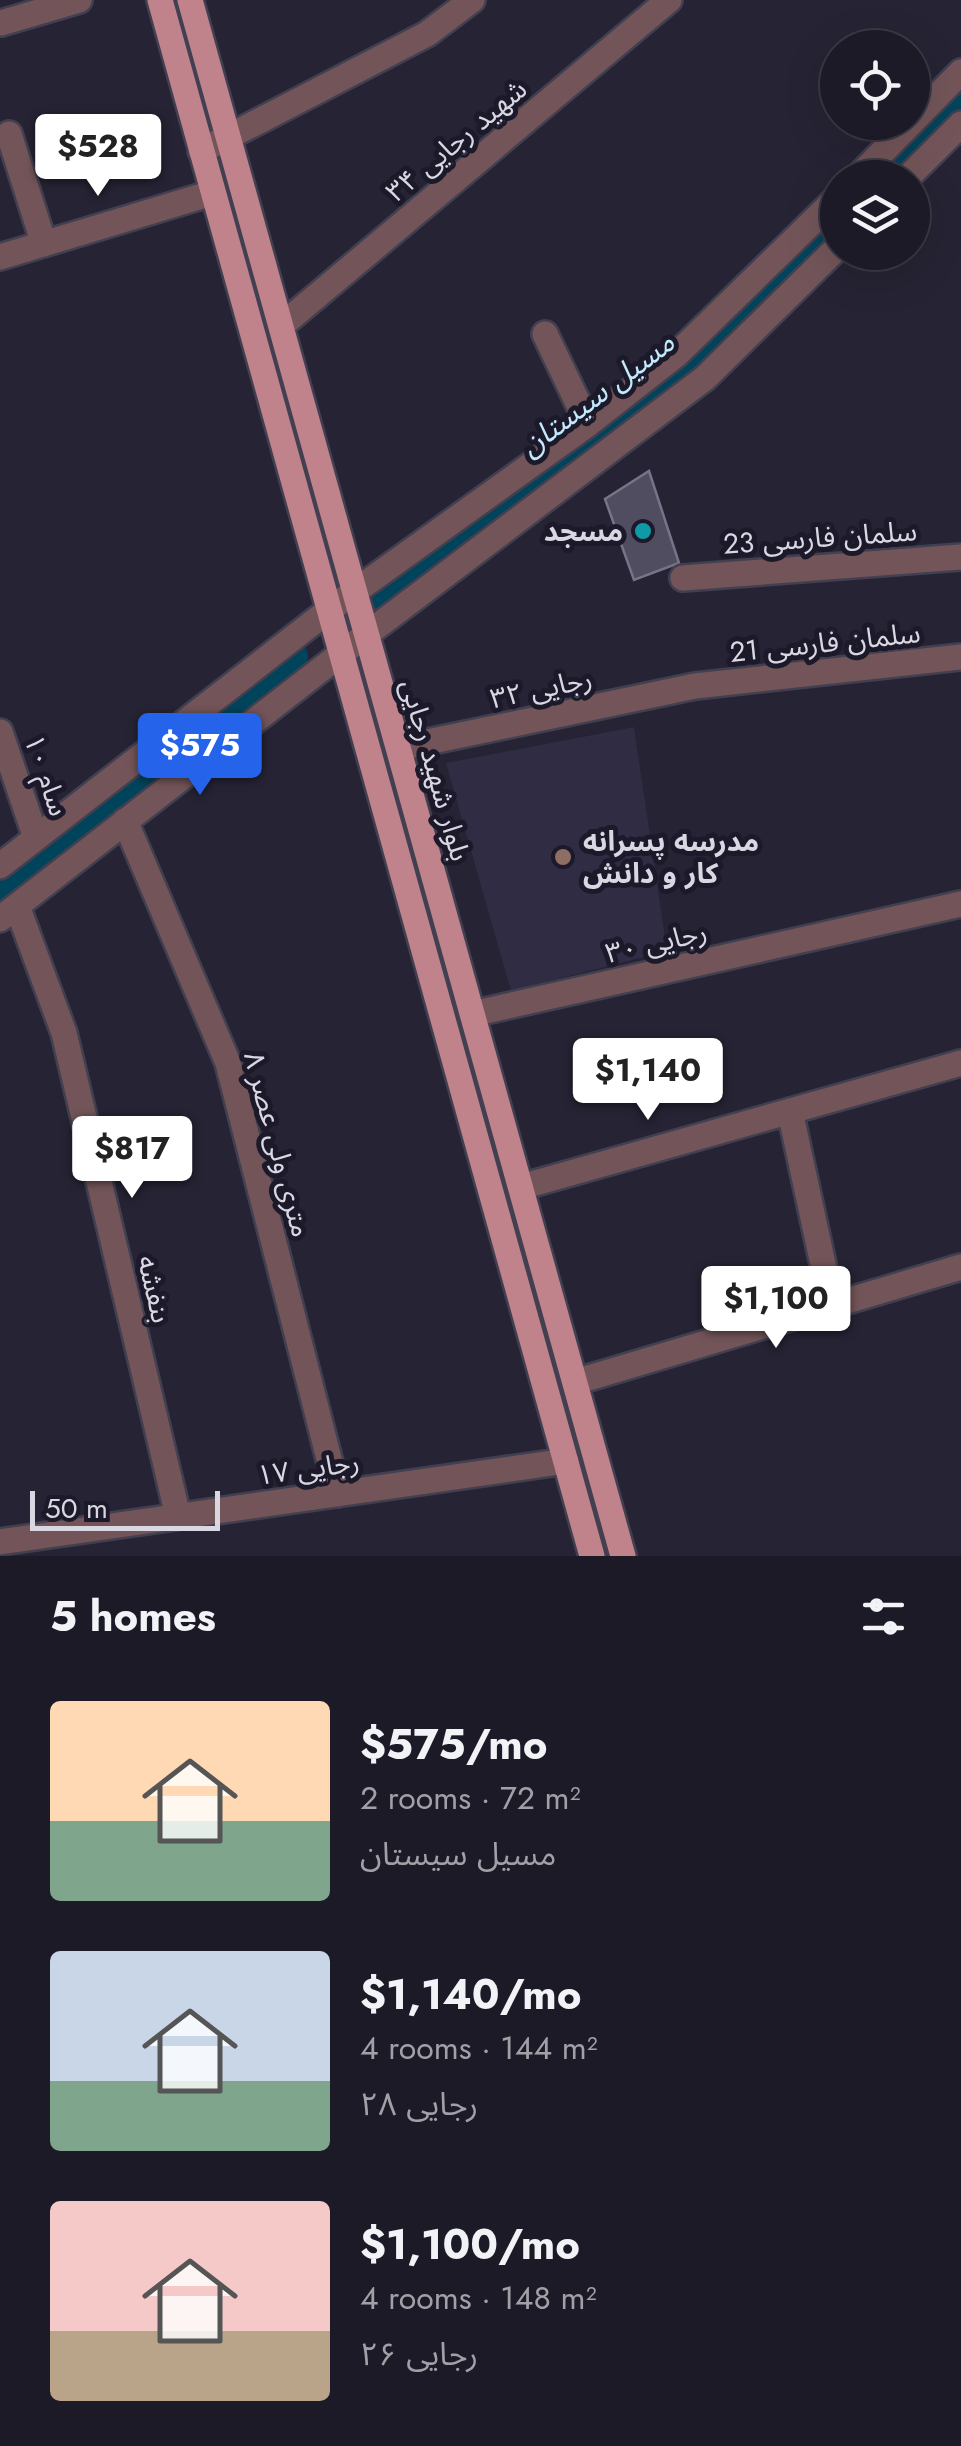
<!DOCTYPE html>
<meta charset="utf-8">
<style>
:root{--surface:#1c1a27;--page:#292733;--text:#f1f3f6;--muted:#a0a1a7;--line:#3a3844;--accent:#2563eb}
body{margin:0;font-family:Jost,"Noto Sans Arabic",sans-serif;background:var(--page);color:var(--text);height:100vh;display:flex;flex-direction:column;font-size:38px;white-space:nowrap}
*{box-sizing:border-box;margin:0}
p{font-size:32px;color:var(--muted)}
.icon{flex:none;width:55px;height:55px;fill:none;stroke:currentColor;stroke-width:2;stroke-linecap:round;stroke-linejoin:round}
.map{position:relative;height:1556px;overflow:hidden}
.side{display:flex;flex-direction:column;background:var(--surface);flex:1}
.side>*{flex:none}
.controls{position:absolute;left:820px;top:30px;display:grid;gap:20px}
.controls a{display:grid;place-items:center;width:110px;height:110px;border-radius:50%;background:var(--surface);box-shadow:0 10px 40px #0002,0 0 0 2px var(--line);font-size:50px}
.scale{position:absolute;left:30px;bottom:25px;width:190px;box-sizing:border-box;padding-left:10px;border:5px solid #d8d7e2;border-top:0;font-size:28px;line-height:35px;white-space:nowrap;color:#d8d7e2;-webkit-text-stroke:8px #1c1a2a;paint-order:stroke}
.price{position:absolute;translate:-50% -85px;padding:0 22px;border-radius:10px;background:#fff;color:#222;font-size:32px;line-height:65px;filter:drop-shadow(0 2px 5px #0008)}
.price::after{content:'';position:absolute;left:50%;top:60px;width:30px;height:22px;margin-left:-15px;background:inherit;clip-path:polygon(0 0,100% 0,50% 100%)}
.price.on{background:var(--accent);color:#fff}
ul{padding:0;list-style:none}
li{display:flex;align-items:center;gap:30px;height:250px;padding:0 50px}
li span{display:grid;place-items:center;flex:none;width:280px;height:200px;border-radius:10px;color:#555}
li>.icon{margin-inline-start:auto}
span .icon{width:120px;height:120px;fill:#fffc;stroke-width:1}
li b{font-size:42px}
h2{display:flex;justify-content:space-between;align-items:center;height:120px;padding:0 50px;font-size:42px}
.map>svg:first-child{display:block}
</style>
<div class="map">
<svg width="961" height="1556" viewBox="0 0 961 1556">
<rect width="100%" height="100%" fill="#262334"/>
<path fill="#2f2c43" d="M634 727 667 951 511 991 446 763Z"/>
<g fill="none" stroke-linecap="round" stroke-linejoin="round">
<path stroke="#00445c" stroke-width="28" d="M885 178 961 100
M381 597C485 521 596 448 694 363 744 319 790 272 838 225
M0 891 294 656"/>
</g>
<path fill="#504d60" stroke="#767488" stroke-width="2.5" d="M649 471 679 563 634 580 605 499Z"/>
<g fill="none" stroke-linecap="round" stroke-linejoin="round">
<defs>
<path id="minor" d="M1 23 79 0
M9 134 44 244
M201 151 427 34 472 0
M857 178 961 72
M907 178 961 124
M0 257 212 193
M281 326 669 0
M545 334 588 424
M683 578 961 557
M0 732 36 838
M399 748 695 686 961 657
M125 821 228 1063 338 1494
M0 866 329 610 588 424 676 355 838 197
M17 906 64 1033 178 1516
M0 919 342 653 705 378 838 247
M472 1014 961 904
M790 1111 832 1306
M521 1187 961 1063
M575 1382 961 1267
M0 1542 566 1461"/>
<path id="major" d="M160 0 592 1556
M190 0 623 1556"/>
</defs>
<use href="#minor" stroke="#424050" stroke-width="30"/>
<use href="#major" stroke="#424050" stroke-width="30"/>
<use href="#minor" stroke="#735559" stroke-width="25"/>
<use href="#major" stroke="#c0838c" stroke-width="25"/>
</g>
<circle fill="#0f9aa8" stroke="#1c1a2a" stroke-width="4" cx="643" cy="531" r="10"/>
<circle fill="#8d6e63" stroke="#1c1a2a" stroke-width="4" cx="563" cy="857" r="10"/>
<g text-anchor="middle" stroke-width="10" stroke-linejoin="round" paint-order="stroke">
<g font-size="28" fill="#d8d7e2" stroke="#1c1a2a">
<text transform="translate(456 140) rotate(-40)" y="10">شهید رجایی ۳۴</text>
<text transform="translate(820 537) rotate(-4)" y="10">سلمان فارسی 23</text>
<text transform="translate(825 642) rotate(-6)" y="10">سلمان فارسی 21</text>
<text transform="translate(541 688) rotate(-12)" y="10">رجایی ۳۲</text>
<text transform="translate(436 770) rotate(74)" y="10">بلوار شهید رجایی</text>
<text transform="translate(47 775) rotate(71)" y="10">سام ۱۰</text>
<text transform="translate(656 942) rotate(-13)" y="10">رجایی ۳۰</text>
<text transform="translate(278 1144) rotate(75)" y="10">۸ متری ولی عصر</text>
<text transform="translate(155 1289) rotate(77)" y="10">بنفشه</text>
<text transform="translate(308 1468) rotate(-8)" y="10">رجایی ۱۷</text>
</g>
<g font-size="28" font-weight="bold" fill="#d8d7e2" stroke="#1c1a2a" text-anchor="end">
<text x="623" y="541">مسجد</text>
<text x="583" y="851" text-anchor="start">مدرسه پسرانه<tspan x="583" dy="32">کار و دانش</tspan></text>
</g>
<g font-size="30" font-style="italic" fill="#c3e9fd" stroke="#1c1a2a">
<text transform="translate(597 394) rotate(-37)" y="10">مسیل سیستان</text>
</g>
</g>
</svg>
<div class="controls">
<a><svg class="icon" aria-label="locate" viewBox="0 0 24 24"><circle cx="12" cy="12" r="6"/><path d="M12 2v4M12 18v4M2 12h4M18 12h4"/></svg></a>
<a><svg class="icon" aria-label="layers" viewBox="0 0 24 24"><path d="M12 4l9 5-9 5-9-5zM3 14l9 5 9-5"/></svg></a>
</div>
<div class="scale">50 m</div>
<b class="price" style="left:98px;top:199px">$528</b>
<b class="price on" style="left:200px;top:798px">$575</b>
<b class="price" style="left:648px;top:1123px">$1,140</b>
<b class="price" style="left:132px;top:1201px">$817</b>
<b class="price" style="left:776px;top:1351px">$1,100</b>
</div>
<section class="side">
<h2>5 homes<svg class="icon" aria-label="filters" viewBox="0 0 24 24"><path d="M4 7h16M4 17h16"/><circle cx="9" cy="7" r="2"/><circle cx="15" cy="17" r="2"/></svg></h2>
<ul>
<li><span style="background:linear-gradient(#ffd9b3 60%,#7fa58c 0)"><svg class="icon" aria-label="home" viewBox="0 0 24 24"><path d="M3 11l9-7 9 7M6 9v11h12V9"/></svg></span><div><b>$575/mo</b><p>2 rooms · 72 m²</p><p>مسیل سیستان</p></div></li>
<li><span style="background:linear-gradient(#c9d6e8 65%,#7fa58c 0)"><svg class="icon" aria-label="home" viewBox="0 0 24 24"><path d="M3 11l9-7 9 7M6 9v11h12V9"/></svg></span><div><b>$1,140/mo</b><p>4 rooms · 144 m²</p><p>رجایی ۲۸</p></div></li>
<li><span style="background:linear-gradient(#f6c9c9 65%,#b9a48a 0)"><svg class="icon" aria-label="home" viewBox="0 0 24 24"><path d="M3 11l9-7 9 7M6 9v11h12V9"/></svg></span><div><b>$1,100/mo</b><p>4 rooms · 148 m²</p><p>رجایی ۲۶</p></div></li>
</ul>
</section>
